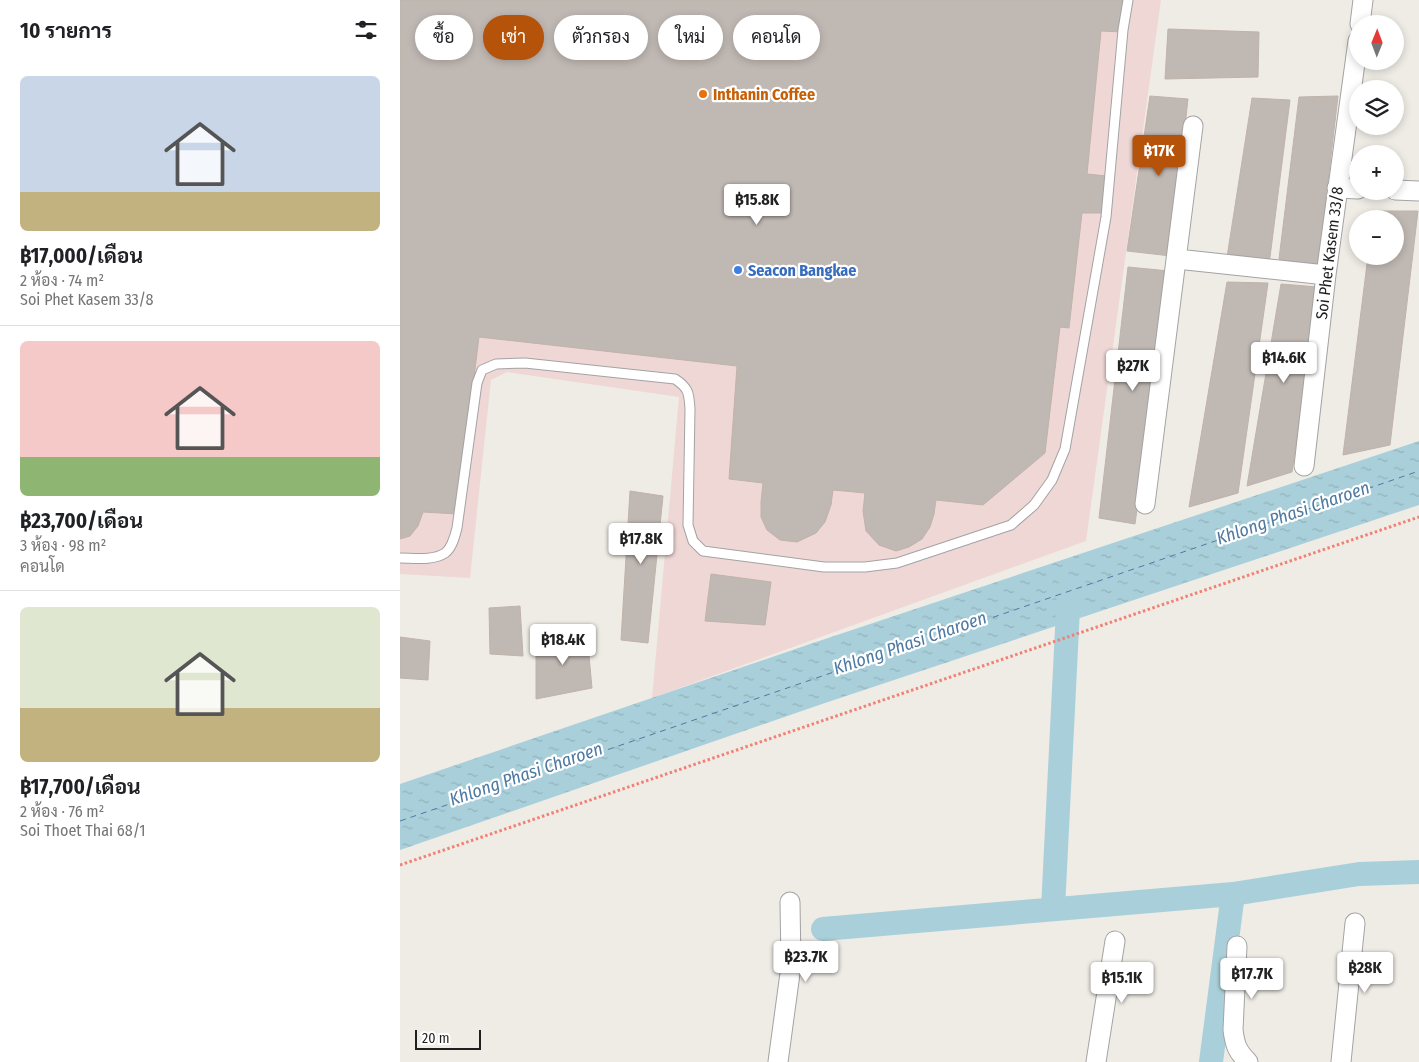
<!DOCTYPE html>
<html lang="th">
<meta charset="utf-8">
<style>
:root{--surface:#fff;--page:#f6f6f6;--text:#202124;--muted:#757577;--line:#e0e0e0;--accent:#b45309}
body{margin:0;font-family:"Fira Sans Condensed",Sarabun,sans-serif;background:var(--page);color:var(--text);height:100vh;display:flex;flex-direction:column;font-size:19px;white-space:nowrap}
*{box-sizing:border-box;margin:0}
p{font-size:16px;color:var(--muted)}
.icon{flex:none;width:28px;height:28px;fill:none;stroke:currentColor;stroke-width:2;stroke-linecap:round;stroke-linejoin:round}
.map{position:relative;flex:1;overflow:hidden}
.details{display:flex;flex-direction:column;background:var(--surface);width:400px}
.details>*{flex:none}
.top-card{position:absolute;left:15px;top:15px;width:475px;height:45px;display:flex;gap:10px}
.needle{width:32px;rotate:1deg}
.buttons{position:absolute;left:949px;top:15px;display:grid;gap:10px}
.buttons a{display:grid;place-items:center;width:55px;height:55px;border-radius:50%;background:var(--surface);box-shadow:0 2px 8px #0003;font-size:25px}
.scale{position:absolute;left:15px;bottom:12px;width:66px;box-sizing:border-box;padding-left:5px;border:2px solid #1f1f1f;border-top:0;font-size:14px;line-height:18px;white-space:nowrap;color:#1f1f1f;-webkit-text-stroke:4px #fff;paint-order:stroke}
.price{position:absolute;translate:-50% -42px;padding:0 11px;border-radius:5px;background:#fff;color:#222;font-size:16px;line-height:32px;filter:drop-shadow(0 1px 2px #0008)}
.price::after{content:'';position:absolute;left:50%;top:30px;width:15px;height:11px;margin-left:-8px;background:inherit;clip-path:polygon(0 0,100% 0,50% 100%)}
.price.current{background:var(--accent);color:#fff}
ul{padding:0;list-style:none}
li{display:grid;align-content:center;gap:10px;height:265px;padding:0 20px}
li+li{border-top:1px solid var(--line)}
li span{display:grid;place-items:center;height:155px;border-radius:8px;color:#555}
li>.icon{margin-inline-start:auto}
span .icon{width:90px;height:90px;fill:#fffc;stroke-width:1}
li b{font-size:21px}
h2{display:flex;justify-content:space-between;align-items:center;height:60px;padding:0 20px;font-size:21px}
.pill{padding:0 18px;border-radius:22px;background:var(--surface);box-shadow:0 2px 8px #0003;font-size:18px;line-height:45px}
.pill.current{background:var(--accent);color:#fff}
main{display:flex;flex:1;min-height:0}
.map>svg:first-child{display:block}
</style>
<main>
<section class="details">
<h2>10 รายการ<svg class="icon" aria-label="filters" viewBox="0 0 24 24"><path d="M4 7h16M4 17h16"/><circle cx="9" cy="7" r="2"/><circle cx="15" cy="17" r="2"/></svg></h2>
<ul>
<li><span style="background:linear-gradient(#c9d6e8 75%,#c2b280 0)"><svg class="icon" aria-label="home" viewBox="0 0 24 24"><path d="M3 11l9-7 9 7M6 9v11h12V9"/></svg></span><div><b>฿17,000/เดือน</b><p>2 ห้อง · 74 m²</p><p>Soi Phet Kasem 33/8</p></div></li>
<li><span style="background:linear-gradient(#f6c9c9 75%,#8fb573 0)"><svg class="icon" aria-label="home" viewBox="0 0 24 24"><path d="M3 11l9-7 9 7M6 9v11h12V9"/></svg></span><div><b>฿23,700/เดือน</b><p>3 ห้อง · 98 m²</p><p>คอนโด</p></div></li>
<li><span style="background:linear-gradient(#dfe7d0 65%,#c2b280 0)"><svg class="icon" aria-label="home" viewBox="0 0 24 24"><path d="M3 11l9-7 9 7M6 9v11h12V9"/></svg></span><div><b>฿17,700/เดือน</b><p>2 ห้อง · 76 m²</p><p>Soi Thoet Thai 68/1</p></div></li>
</ul>
</section>
<div class="map">
<svg width="1019" height="1062" viewBox="0 0 1019 1062">
<defs>
<pattern id="water-ripples" width="26" height="14" patternUnits="userSpaceOnUse" patternTransform="scale(1.25)"><rect width="26" height="14" fill="#a9d0da"/><path d="M2 4q2-2 4 0t4 0M15 11q2-2 4 0t4 0" fill="none" stroke="#91b2bb"/></pattern>
</defs>
<rect width="100%" height="100%" fill="#efece6"/>
<path fill="#efd7d6" d="M0 0H761L686 541 252 698 279 397 107 372 91 380 70 578 0 574Z"/>
<path fill="url(#water-ripples)" d="M1019 441V505L425 703 0 850V784L410 644Z"/>
<g fill="none" stroke-linecap="round" stroke-linejoin="round">
<path stroke="#a9d0da" stroke-width="24" d="M653 909 669 589
M423 929 833 894 959 874 1019 872
M811 1062 833 894"/>
<path stroke="#4e79a1" stroke-width="1" stroke-dasharray="6 5" stroke-linecap="butt" d="M0 821 1019 471"/>
</g>
<path fill="#c0b8b3" stroke="#c0b3a9" d="M0 0H724L722 32 701 31 687 174 707 176 703 213H682L669 328 660 327 645 453 583 505 536 500 534 514 530 527 522 539 509 547 496 551 479 545 466 531 463 511 465 493 433 490 431 505 425 522 416 533 397 542 380 540 367 530 361 517V502L363 483 329 479 337 366 79 337 57 514 23 512 18 526 10 536 0 539Z
M768 29 859 32 858 77 765 79Z
M750 96 788 99 771 256 727 251Z
M938 96 918 267 879 259 899 97Z
M852 98 890 100 869 265 827 257Z
M973 211H1018L990 445 943 455 968 256H995V219H972Z
M728 267 769 271 735 524 699 518Z
M827 282 868 283 838 493 789 507Z
M881 284 918 287 892 472 847 486Z
M230 491 263 496 248 643 221 640Z
M311 574 371 582 365 625 305 621Z
M120 606 123 656 90 654 89 608Z
M187 634 192 688 136 699V643Z
M0 637 30 641 28 680 0 678Z"/>
<g fill="none" stroke-linecap="round" stroke-linejoin="round">
<defs>
<path id="lane" d="M0 558C13 558 33 561 45 553 52 548 55 536 57 528L77 383 82 370 96 364 125 363 275 379C289 388 289 394 290 409L288 525 293 541 303 551 424 567H465L497 563 611 525 634 505 652 480 665 449 706 217 723 30 728 0"/>
<path id="street" d="M960 24 963 0
M937 188 958 189
M995 190 1019 191
M777 259 926 275
M904 466 926 275 958 41
M745 504 793 126
M837 946 833 1030C835 1045 837 1051 848 1062
M378 1062 391 966 390 902
M696 1062 715 941
M941 1062 955 923"/>
</defs>
<use href="#lane" stroke="#a3a3a3" stroke-width="11"/>
<use href="#street" stroke="#a3a3a3" stroke-width="21"/>
<path stroke="#f18075" stroke-width="3" stroke-dasharray="2.5 2.5" stroke-linecap="butt" d="M0 865 1019 517"/>
<use href="#lane" stroke="#fff" stroke-width="9"/>
<use href="#street" stroke="#fff" stroke-width="19"/>
</g>
<circle fill="#e8710a" stroke="#fff" stroke-width="2" cx="303" cy="94" r="5"/>
<circle fill="#3f7fe0" stroke="#fff" stroke-width="2" cx="338" cy="270" r="5"/>
<g text-anchor="middle" stroke-width="4.5" stroke-linejoin="round" paint-order="stroke">
<g font-size="16" font-weight="bold" fill="#c56008" stroke="#fff" text-anchor="start">
<text x="313" y="100">Inthanin Coffee</text>
</g>
<g font-size="16" fill="#1f1f1f" stroke="#fff">
<text transform="translate(929 253) rotate(-83)" y="6">Soi Phet Kasem 33/8</text>
</g>
<g font-size="16" font-weight="bold" fill="#366cbe" stroke="#fff" text-anchor="start">
<text x="348" y="276">Seacon Bangkae</text>
</g>
<g font-size="18" font-style="italic" fill="#4e79a1" stroke="#fff">
<text transform="translate(893 513) rotate(-19)" y="6">Khlong Phasi Charoen</text>
<text transform="translate(510 643) rotate(-19)" y="6">Khlong Phasi Charoen</text>
<text transform="translate(126 774) rotate(-19)" y="6">Khlong Phasi Charoen</text>
</g>
</g>
</svg>
<div class="buttons">
<a><svg class="needle" viewBox="-14 -14 28 28"><path d="M0-13l5 13h-10z" fill="#e53935"/><path d="M0 13l5-13h-10z" fill="#757577"/></svg></a>
<a><svg class="icon" aria-label="layers" viewBox="0 0 24 24"><path d="M12 4l9 5-9 5-9-5zM3 14l9 5 9-5"/></svg></a>
<a>+</a>
<a>−</a>
</div>
<div class="scale">20 m</div>
<b class="price current" style="left:759px;top:177px">฿17K</b>
<b class="price" style="left:357px;top:226px">฿15.8K</b>
<b class="price" style="left:884px;top:384px">฿14.6K</b>
<b class="price" style="left:733px;top:392px">฿27K</b>
<b class="price" style="left:241px;top:565px">฿17.8K</b>
<b class="price" style="left:163px;top:666px">฿18.4K</b>
<b class="price" style="left:406px;top:983px">฿23.7K</b>
<b class="price" style="left:965px;top:994px">฿28K</b>
<b class="price" style="left:852px;top:1000px">฿17.7K</b>
<b class="price" style="left:722px;top:1004px">฿15.1K</b>
<div class="top-card">
<a class="pill">ซื้อ</a>
<a class="pill current">เช่า</a>
<a class="pill">ตัวกรอง</a>
<a class="pill">ใหม่</a>
<a class="pill">คอนโด</a>
</div>
</div>
</main>
